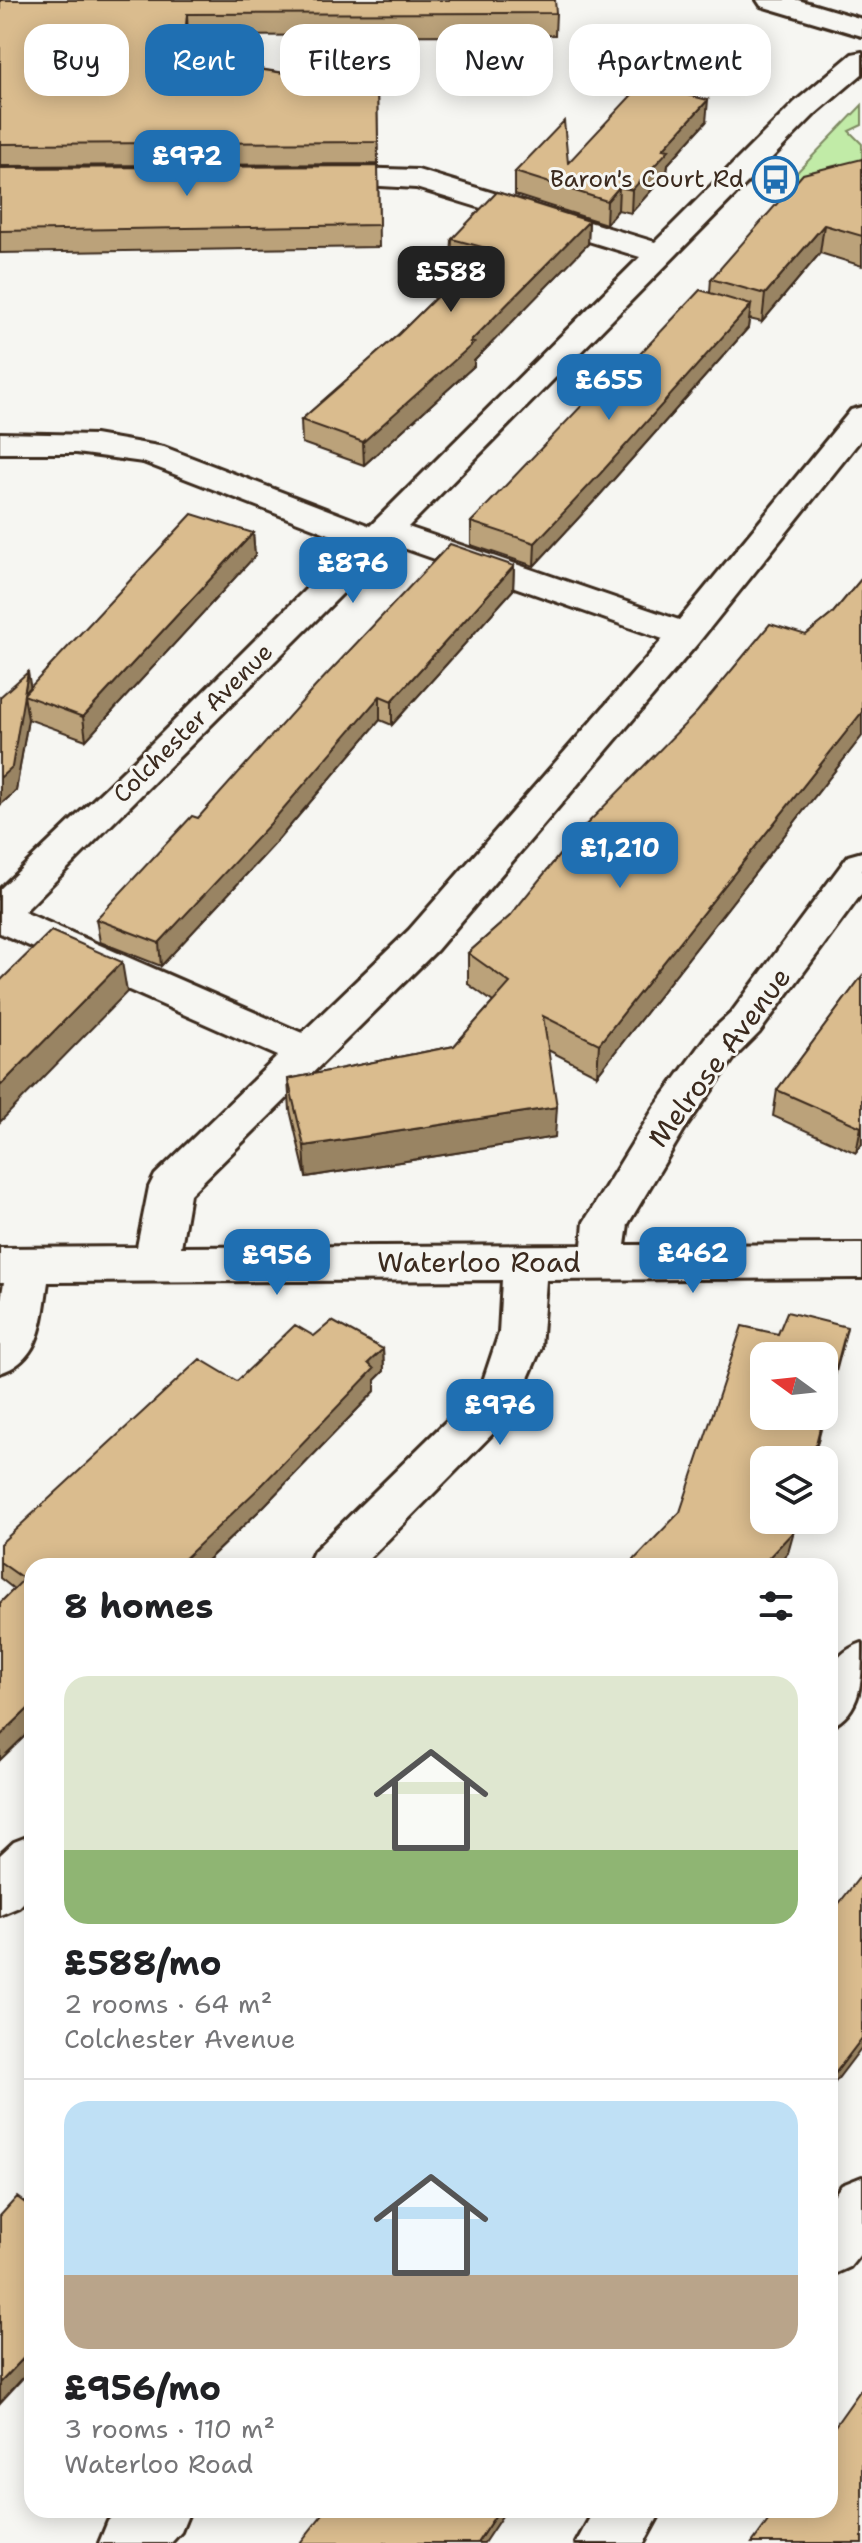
<!DOCTYPE html>
<meta charset="utf-8">
<style>
:root{--surface:#fff;--page:#f6f6f6;--text:#202124;--muted:#757577;--line:#e0e0e0;--accent:#1f6fb2}
body{margin:0;font-family:"Shantell Sans",sans-serif;background:var(--page);color:var(--text);height:100vh;display:flex;flex-direction:column;font-size:30px;white-space:nowrap}
*{box-sizing:border-box;margin:0}
p{font-size:26px;color:var(--muted)}
.icon{flex:none;width:44px;height:44px;fill:none;stroke:currentColor;stroke-width:2;stroke-linecap:round;stroke-linejoin:round}
.map{position:relative;flex:1;overflow:hidden}
.panel{position:absolute;left:24px;top:1558px;width:814px;height:960px;display:flex;flex-direction:column;background:var(--surface);border-radius:24px;box-shadow:0 4px 20px #0003}
.panel>*{flex:none}
.hud{position:absolute;left:24px;top:24px;width:814px;height:72px;display:flex;gap:16px}
.needle{width:52px;rotate:285deg}
.buttons{position:absolute;left:750px;top:1342px;display:grid;gap:16px}
.buttons a{display:grid;place-items:center;width:88px;height:88px;border-radius:16px;background:var(--surface);box-shadow:0 4px 20px #0003;font-size:40px}
.price{position:absolute;translate:-50% -68px;padding:0 18px;border-radius:16px;background:var(--accent);color:#fff;font-size:26px;line-height:52px;filter:drop-shadow(0 2px 4px #0008)}
.price::after{content:'';position:absolute;left:50%;top:48px;width:24px;height:18px;margin-left:-12px;background:inherit;clip-path:polygon(0 0,100% 0,50% 100%)}
.price.on{background:#222;color:#fff}
ul{padding:0;list-style:none}
li{display:grid;align-content:center;gap:16px;height:424px;padding:0 40px}
li+li{border-top:2px solid var(--line)}
li span{display:grid;place-items:center;height:248px;border-radius:24px;color:#555}
li>.icon{margin-inline-start:auto}
span .icon{width:144px;height:144px;fill:#fffc;stroke-width:1}
li b{font-size:34px}
h2{display:flex;justify-content:space-between;align-items:center;height:96px;padding:0 40px;font-size:34px}
.chip{padding:0 28px;border-radius:24px;background:var(--surface);box-shadow:0 4px 20px #0003;font-size:28px;line-height:72px}
.chip.on{background:var(--accent);color:#fff}
.map>svg:first-child{display:block}
</style>
<div class="map">
<svg width="862" height="2543" viewBox="0 0 862 2543">
<rect width="100%" height="100%" fill="#f6f6f2"/>
<filter id="ink" filterUnits="userSpaceOnUse"><feTurbulence type="fractalNoise" baseFrequency=".0125" numOctaves="2"/><feDisplacementMap in="SourceGraphic" scale="16" xChannelSelector="R" yChannelSelector="G"/><feConvolveMatrix kernelMatrix="1 2 1 2 8 2 1 2 1" color-interpolation-filters="sRGB"/></filter>
<g filter="url(#ink)">
<path fill="#c1eba7" stroke="#7e8a62" stroke-width="2" d="M862 105V125L849 131 862 144V174L774 196Z"/>
<g fill="none" stroke-linecap="round" stroke-linejoin="round">
<defs>
<path id="minor" d="M757 0H798L862 19V36L761 6Z
M862 52V74L815 114 408 527 679 620 851 410 862 407V438L698 643 437 950 190 1194 181 1247 582 1245 584 1222 654 1108 707 1035 731 1013 848 856 862 852V893L759 1033 735 1057 684 1130 628 1224 625 1245 862 1244V1278L546 1280 541 1348 513 1413 362 1566H307L314 1551 481 1387 499 1333 502 1280 48 1282C42 1320 42 1359 0 1373V1306L4 1282H0V1248L137 1247 149 1187 155 1175 278 1056 0 933V889L141 754 352 543 143 462 76 453H0V433L95 435 164 447 370 526 640 257 416 188 310 182 306 176 310 170 320 167 418 170 655 242 795 102 852 54ZM392 544 663 639 409 930 302 1033 24 912Z
M862 1643C862 1681 862 1712 830 1727 830 1689 819 1659 862 1643Z
M32 1835V1894L19 1907 0 1915V1855L14 1842Z
M862 2177V2252L850 2267 830 2276V2200L842 2185Z
M118 2510H190L181 2532 171 2543H99L108 2521Z
M594 2510H662L644 2543H576Z"/>
</defs>
<use href="#minor" stroke="#3b2a1e" stroke-width="6"/>
<use href="#minor" fill="#f6f6f2" fill-rule="evenodd"/>
</g>
<path fill="#bba27a" stroke="#3b2a1e" stroke-width="2" d="M0 0 556 13 555 35 188 36 187 58 377 87 378 164 0 166Z
M706 122 668 164 667 173 631 213 618 210 606 224 515 195V172L568 163Z
M862 159V266L820 253 762 322 749 319 748 328 598 497 534 566 471 545V522L710 292 711 279Z
M378 166 379 247 0 253V168Z
M589 221 588 244 474 361V366L364 465 302 443 301 420 399 334 468 266 451 262 452 239Z
M253 533 255 556 86 740 28 719 16 791 0 805V697L30 688Z
M514 566 513 590 392 725 380 720 272 847 161 966 100 942 96 919 198 818Z
M862 578V736L597 1075 548 1050 555 1137 306 1177 290 1110 288 1079 454 1046 493 1002 468 984V953L510 916 806 635 832 614Z
M862 976V1144L856 1153 773 1116 777 1090Z
M314 1336 383 1349 384 1371 375 1380V1391L262 1508 0 1760V1603L14 1589 0 1578V1544L237 1381Z"/>
<path fill="#998463" stroke="#3b2a1e" stroke-width="2" d="M187 14 188 36 185 80 183 58Z
M708 100 706 122 668 164 667 173 631 213 632 190 663 149Z
M619 187 618 210 606 224 607 201Z
M589 221 588 244 474 361V366L364 465 363 442 470 342Z
M824 225 820 253 762 322 765 294Z
M751 305 748 328 598 497 534 566 535 543Z
M253 533 255 556 86 740 83 717Z
M514 566 513 590 392 725V701Z
M28 672 32 696 24 695Z
M24 695 28 719 16 791 0 805V778Z
M380 696V720L272 847 161 966 159 943Z
M862 712V736L597 1075 599 1044Z
M122 962 127 992 0 1122V1086Z
M557 1107 555 1137 306 1177 304 1146Z
M862 1126V1144L856 1153 861 1127Z
M847 1327 842 1349 813 1460H812Z
M383 1349 384 1371 375 1380V1391L262 1508 201 1566H177L368 1363Z
M796 1520H797L788 1552 776 1566H761Z
M32 1705V1729L0 1760V1736Z
M862 2038V2047L830 2089V2080Z
M32 2349V2368L0 2403V2383Z
M499 2510H506L484 2543H477Z"/>
<path fill="#dabc8e" stroke="#3b2a1e" stroke-width="2" d="M0 0H555L556 13 187 14 183 58 377 87 378 142 0 144Z
M642 84 708 100 663 149 669 150 632 190 619 187 607 201 515 172 564 121 568 163Z
M862 159V236L824 225 765 294 711 279 803 174Z
M378 166 379 225 0 231V168Z
M497 192 589 221 470 342 474 343 363 442 301 420 399 334 486 248 452 239Z
M700 290 751 305 600 474 535 543 471 522 587 400 595 402Z
M192 514 253 533 83 717 24 695 12 767 0 778V697L28 672 24 694Z
M450 544 514 566 392 701 380 696 270 824 159 943 96 919 192 816 198 818 316 686Z
M862 578V712L599 1044 543 1016 557 1107 304 1146 288 1079 454 1046 510 983 468 953 510 916 573 838 697 712 770 624 806 635 832 614Z
M51 931 122 962 0 1086V981Z
M862 976V1126L861 1127 777 1090Z
M787 1312 847 1327 824 1413V1356H764V1416H823L812 1460H764V1520H796L793 1532 761 1566H628L680 1512 742 1326 778 1334Z
M332 1321 383 1349 368 1363 374 1369 260 1487 177 1566H32V1705L0 1736V1603L24 1579 0 1562V1544L200 1359 237 1381 295 1325 314 1336Z
M862 1874V2038L830 2080V1915Z
M17 2197 32 2208V2349L0 2383V2216Z
M862 2388V2543H752L776 2510H830V2433Z
M326 2510H499L477 2543H300Z"/>
</g>
<defs>
<symbol id="bus-ring" viewBox="-11 -11 22 22"><circle r="9.5" fill="#f6f6f2" stroke="#1f6fb2" stroke-width="1.5"/><path d="M-5-6H5V4H4V6H2V4H-2V6H-4V4H-5ZM-3.5-4V0h7V-4ZM-3.5 1.2v1.5H-2V1.2ZM2 1.2v1.5H3.5V1.2Z" fill="#1f6fb2"/></symbol>
</defs>
<g fill-rule="evenodd">
<use href="#bus-ring" x="750" y="154" width="51" height="51"/>
</g>
<g text-anchor="middle" stroke-width="6" stroke-linejoin="round" paint-order="stroke">
<g font-size="24" fill="#3b2a1e" stroke="#f6f6f2" text-anchor="end">
<text x="744" y="187">Baron's Court Rd</text>
</g>
<g font-size="24" fill="#3b2a1e" stroke="#f6f6f2">
<text transform="translate(193 723) rotate(-45)" y="8">Colchester Avenue</text>
</g>
<g font-size="28" fill="#3b2a1e" stroke="#f6f6f2">
<text transform="translate(719 1057) rotate(-53)" y="10">Melrose Avenue</text>
<text x="479" y="1272">Waterloo Road</text>
</g>
</g>
</svg>
<div class="buttons">
<a><svg class="needle" viewBox="-14 -14 28 28"><path d="M0-13l5 13h-10z" fill="#e53935"/><path d="M0 13l5-13h-10z" fill="#757577"/></svg></a>
<a><svg class="icon" aria-label="layers" viewBox="0 0 24 24"><path d="M12 4l9 5-9 5-9-5zM3 14l9 5 9-5"/></svg></a>
</div>
<b class="price" style="left:187px;top:198px">£972</b>
<b class="price on" style="left:451px;top:314px">£588</b>
<b class="price" style="left:609px;top:422px">£655</b>
<b class="price" style="left:353px;top:605px">£876</b>
<b class="price" style="left:620px;top:890px">£1,210</b>
<b class="price" style="left:693px;top:1295px">£462</b>
<b class="price" style="left:277px;top:1297px">£956</b>
<b class="price" style="left:500px;top:1447px">£976</b>
<div class="hud">
<a class="chip">Buy</a>
<a class="chip on">Rent</a>
<a class="chip">Filters</a>
<a class="chip">New</a>
<a class="chip">Apartment</a>
</div>
<section class="panel">
<h2>8 homes<svg class="icon" aria-label="filters" viewBox="0 0 24 24"><path d="M4 7h16M4 17h16"/><circle cx="9" cy="7" r="2"/><circle cx="15" cy="17" r="2"/></svg></h2>
<ul>
<li><span style="background:linear-gradient(#dfe7d0 70%,#8fb573 0)"><svg class="icon" aria-label="home" viewBox="0 0 24 24"><path d="M3 11l9-7 9 7M6 9v11h12V9"/></svg></span><div><b>£588/mo</b><p>2 rooms · 64 m²</p><p>Colchester Avenue</p></div></li>
<li><span style="background:linear-gradient(#bfe0f5 70%,#b9a48a 0)"><svg class="icon" aria-label="home" viewBox="0 0 24 24"><path d="M3 11l9-7 9 7M6 9v11h12V9"/></svg></span><div><b>£956/mo</b><p>3 rooms · 110 m²</p><p>Waterloo Road</p></div></li>
</ul>
</section>
</div>
